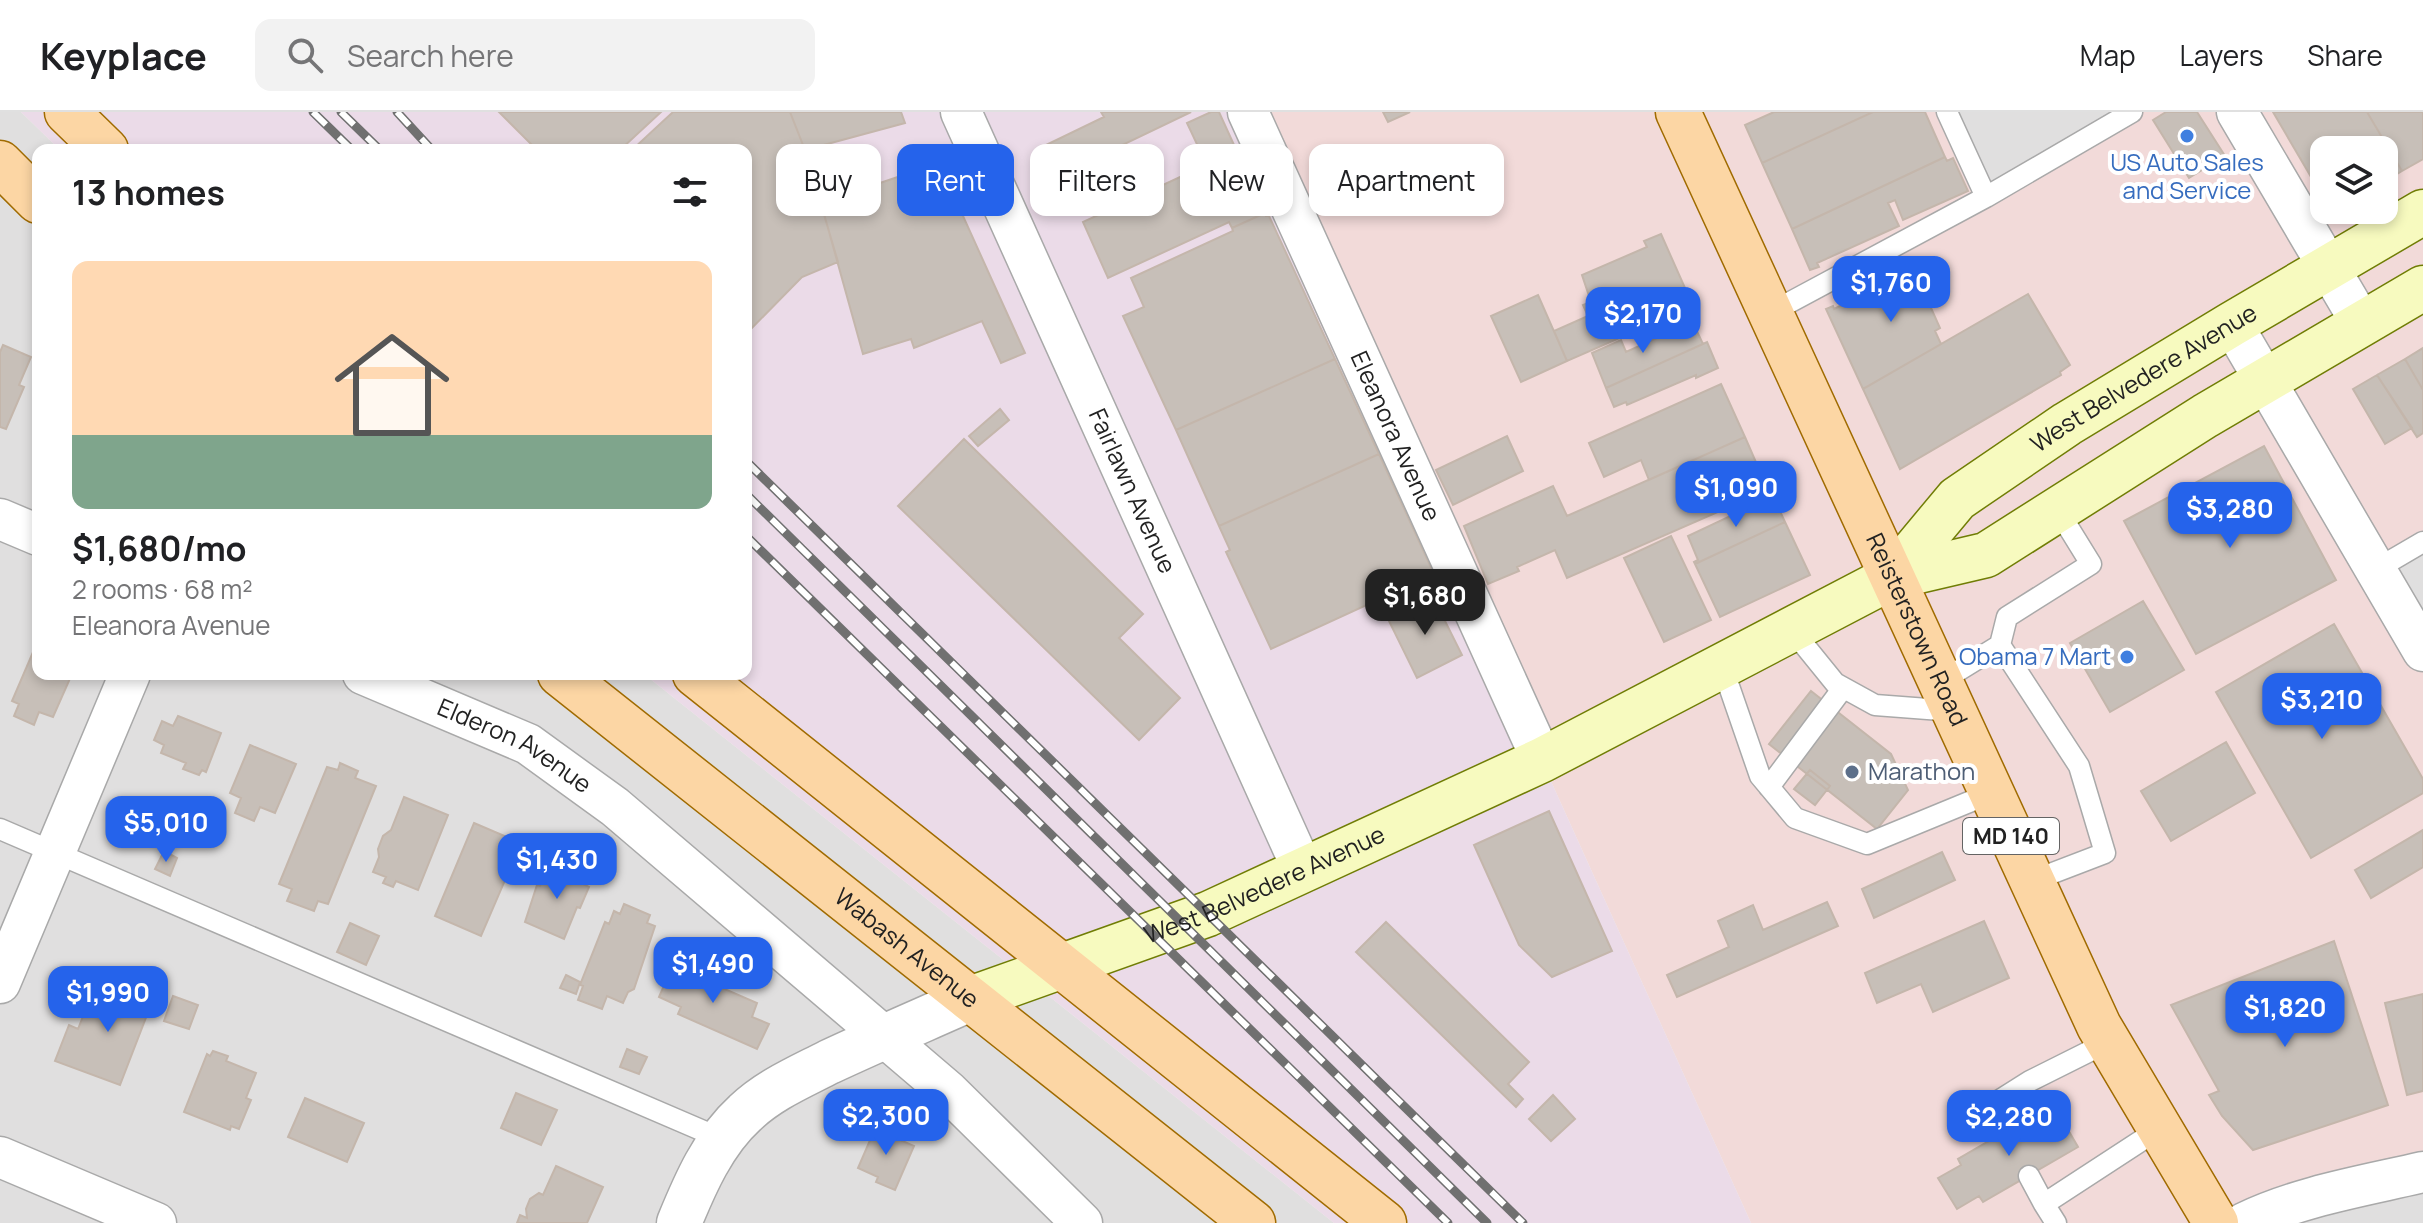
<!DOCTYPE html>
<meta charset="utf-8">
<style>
:root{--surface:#fff;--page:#f2f2f2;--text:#202124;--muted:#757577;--line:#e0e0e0;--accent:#2563eb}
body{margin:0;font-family:Manrope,sans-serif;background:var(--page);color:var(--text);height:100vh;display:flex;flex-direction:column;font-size:30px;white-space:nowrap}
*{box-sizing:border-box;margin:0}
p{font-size:26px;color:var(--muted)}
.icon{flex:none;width:44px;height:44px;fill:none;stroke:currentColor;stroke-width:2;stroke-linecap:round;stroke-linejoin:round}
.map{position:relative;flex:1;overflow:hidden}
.panel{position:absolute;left:32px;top:32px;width:720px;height:536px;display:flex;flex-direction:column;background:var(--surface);border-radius:16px;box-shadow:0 4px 12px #0003}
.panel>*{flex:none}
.hud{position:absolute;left:776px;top:32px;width:760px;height:72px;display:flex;gap:16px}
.fabs{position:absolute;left:2310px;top:24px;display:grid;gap:16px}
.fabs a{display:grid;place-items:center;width:88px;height:88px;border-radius:16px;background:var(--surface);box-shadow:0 4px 12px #0003;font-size:40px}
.price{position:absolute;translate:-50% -68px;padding:0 18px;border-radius:16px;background:var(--accent);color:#fff;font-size:26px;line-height:52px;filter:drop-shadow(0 2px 4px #0008)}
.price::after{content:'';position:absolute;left:50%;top:48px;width:24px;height:18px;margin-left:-12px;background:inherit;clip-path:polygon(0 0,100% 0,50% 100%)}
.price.on{background:#222;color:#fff}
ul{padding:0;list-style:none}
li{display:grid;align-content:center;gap:16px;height:424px;padding:0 40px}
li+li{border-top:2px solid var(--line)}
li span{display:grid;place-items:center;height:248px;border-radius:16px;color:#555}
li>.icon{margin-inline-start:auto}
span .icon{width:144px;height:144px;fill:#fffc;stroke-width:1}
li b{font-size:34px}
h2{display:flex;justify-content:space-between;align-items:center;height:96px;padding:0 40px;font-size:34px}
.tag{padding:0 28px;border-radius:16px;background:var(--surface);box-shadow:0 4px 12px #0003;font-size:28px;line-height:72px}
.tag.on{background:var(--accent);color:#fff}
header{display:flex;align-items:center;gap:48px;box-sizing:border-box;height:112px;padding:0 40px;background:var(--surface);border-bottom:2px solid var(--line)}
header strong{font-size:38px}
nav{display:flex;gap:44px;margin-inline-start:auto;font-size:28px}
.search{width:560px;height:72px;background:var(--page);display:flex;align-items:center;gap:20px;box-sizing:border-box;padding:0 28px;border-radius:16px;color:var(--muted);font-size:30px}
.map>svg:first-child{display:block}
</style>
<header>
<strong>Keyplace</strong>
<div class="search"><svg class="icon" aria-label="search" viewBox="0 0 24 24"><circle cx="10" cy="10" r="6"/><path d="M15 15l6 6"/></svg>Search here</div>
<nav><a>Map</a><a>Layers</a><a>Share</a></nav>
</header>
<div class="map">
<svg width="2423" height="1111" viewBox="0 0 2423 1111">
<rect width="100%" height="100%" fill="#f2efe9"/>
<path fill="#e0dfdf" d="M0 0H21L60 38H38V562H644L1334 1111H0Z
M1949 0H2133L1988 84Z
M2423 428V553L2370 459Z
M2423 1065V1111H2247Z"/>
<path fill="#f2dad9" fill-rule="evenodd" d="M1248 0H1949L1988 84 2133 0H2423V428L2370 459 2423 553V1065L2247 1111H1751ZM2324 38H2384V98H2324Z"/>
<path fill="#ebdbe8" d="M21 0H1248L1751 1111H1334L644 562H746V38H60Z"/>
<path fill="#c7bfb8" stroke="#c4b6ab" stroke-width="2" d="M499 0H661L620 38H537Z
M673 0H790L805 38 838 150 802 165 746 222V38H632Z
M790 0H901L905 11 805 38Z
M1101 0H1191L1060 63 1046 33 1104 5Z
M1211 0H1219L1265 101 1232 116 1229 110 1108 166 1083 110 1191 60 1188 54 1204 47 1187 11Z
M1383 0H1410L1388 10Z
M1774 0H1873L1762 51 1745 13Z
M1873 0H1925L1945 45 1792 117 1762 51Z
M2166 0H2197L2225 44 2189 66 2153 8Z
M2273 0H2367L2402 59 2384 70V38H2324V87Z
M2367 0H2423V47L2402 59Z
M1945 45 1947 49 1953 46 1968 79 1903 108 1895 88 1888 91 1899 114 1817 151 1819 155 1810 158 1792 117Z
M939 51 1025 241 1001 251 982 209 914 236 911 227 863 242 821 91Z
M1265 101 1266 104H1269L1335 247 1176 318 1123 204 1144 195 1131 166 1233 119 1232 116Z
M1661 122 1693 194 1567 249 1554 219 1588 204 1583 193 1591 190 1582 163 1647 135 1644 129Z
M1932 149 1948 184 1931 196 1940 216 1935 219 1941 232 1863 277 1826 197 1833 194 1834 197Z
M2028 182 2070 253 2060 260 2061 263 1900 357 1863 277Z
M1538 183 1567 249 1521 270 1491 204Z
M1694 213 1703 232 1606 276 1592 241 1621 228 1626 240 1677 217 1678 219Z
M1707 230 1718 256 1696 266V263L1627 293 1626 290 1614 295 1606 276Z
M3 233 31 245 19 273 24 275 6 317 0 315V240Z
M2423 236V278L2405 247Z
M1335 247 1379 342 1219 414 1176 318Z
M2405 247 2423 278V321L2417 325 2377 263Z
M2377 263 2412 316 2385 332 2353 277Z
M1721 272 1745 325 1649 368 1641 348 1604 365 1589 331Z
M1000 297 1009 308 978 334 969 324Z
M1507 324 1523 359 1453 393 1436 358Z
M1745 325 1768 378 1567 466 1555 438 1517 455 1519 459 1488 472 1464 414 1553 374 1567 404Z
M964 327 1143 502 1119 526 1180 586 1139 628 898 394Z
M2264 334 2336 468 2196 542 2124 409Z
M1379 342 1434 462 1271 537 1226 440 1230 438 1219 414Z
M1773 384 1785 410 1695 452 1694 450 1698 448 1688 424Z
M1785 410 1810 463 1720 505 1695 452Z
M1671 424 1711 508 1664 530 1624 446Z
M1433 485 1462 543 1417 566 1388 507Z
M2143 489 2184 558 2110 600 2070 531Z
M2334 512 2423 667V681L2311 746 2216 580Z
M36 533 38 534V562H72L53 605 39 600 34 613 14 604 19 592 12 589Z
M1811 579 1891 642 1908 678 1877 717 1769 632Z
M178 604 221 621 206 660 202 658 199 663 183 657 186 651 161 641 164 633 154 628 162 609 173 614Z
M2226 630 2255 681 2171 729 2141 679Z
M250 633 296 652 275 701 260 695 254 709 235 701 241 686 230 681Z
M340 651 358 659 355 666 376 674 328 792 318 789 314 799 287 789 292 777 279 772 327 655 338 658Z
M1810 658 1830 674 1815 693 1794 677Z
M404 685 448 703 418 778 396 769 393 775 383 771 386 765 373 760 379 745 378 737 383 724 391 718Z
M1549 699 1612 839 1552 865 1519 833 1474 733Z
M474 711 521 731 481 824 435 804Z
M2423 718V755L2371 786 2355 758Z
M164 739 177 746 170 764 155 757Z
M1942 740 1955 768 1874 806 1862 777Z
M550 750 583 765 581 771 589 775 580 796 577 795 564 827 525 810 537 773 540 774Z
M1827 790 1838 814 1677 885 1667 863 1729 835 1718 809 1753 793 1763 818Z
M624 792 650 803 647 811 655 814 634 877 628 880 623 891 607 884 602 897 578 888 583 874 580 873 605 810 609 812 614 799 620 802Z
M1984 809 2009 866 1933 900 1921 872 1877 891 1865 861Z
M1386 810 1529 950 1508 972 1523 987 1516 995 1356 840Z
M350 811 379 824 366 853 337 840Z
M2334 829 2388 993 2253 1038 2222 1004 2209 983 2219 979 2171 893Z
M676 846 703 857 699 866 757 891 752 905 769 912 757 937 678 902 681 895 659 885Z
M566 863 580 870 576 882 560 876Z
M124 865 157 877 120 973 55 949 69 913 78 917 88 892 110 900Z
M2423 882V979L2407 983 2385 891Z
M173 884 198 893 189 917 164 909Z
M627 937 647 945 639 962 620 955Z
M213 939 228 944 226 949 256 961 246 986 251 988 239 1017 231 1014 230 1018 184 1000 207 942 210 944Z
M516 981 557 998 541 1033 501 1016Z
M1553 983 1575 1007 1551 1029 1529 1007Z
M305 986 364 1011 347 1050 288 1025Z
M2053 992 2078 1035 1983 1090 1979 1084 1957 1097 1938 1066 1961 1053 1958 1047Z
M877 1012 902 1022 900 1028 914 1034 895 1078 876 1070 878 1065 858 1056Z
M556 1054 603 1075 587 1111H517L520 1103 527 1106 526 1097 530 1087 539 1081 543 1083Z"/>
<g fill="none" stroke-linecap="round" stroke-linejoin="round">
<defs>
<path id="service" d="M1947 0 1986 85
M1770 201 1986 85 2132 0
M2375 458 2423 430
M1792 518 1835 571 1875 593 1954 599
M1722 554 1760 664 1795 706 1867 732 1991 681
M1940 570 2000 533
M1769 675 1843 576
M0 717 722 1027
M2032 769 2105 741 2079 654 2000 533 2007 505 2091 452 2057 397
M2005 1019 1992 993 2030 969 2108 930
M2029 1064 2044 1092
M2056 1111 2044 1092 2159 1017"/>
<g id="minor">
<path id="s1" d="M961 0 1303 758"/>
<path id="s2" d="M1248 0 1542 648"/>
<path d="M2237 0 2362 212"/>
<path d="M2232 212 2423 539"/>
<path d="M0 407 38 423"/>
<path id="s3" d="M363 562 528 632 615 695 948 979 1082 1111"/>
<path d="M0 871 130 562"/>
<path d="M0 1045 156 1111"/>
<path d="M2244 1111C2300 1084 2363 1074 2423 1060"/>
</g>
<path id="tertiary" d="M679 1111C695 1072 713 1030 745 1001 769 978 800 965 829 950 876 928 923 908 970 887"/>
<g id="secondary">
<path id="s4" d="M1892 465 1957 387 2067 312 2232 212 2423 100"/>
<path id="s5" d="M970 887 1208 802 1542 648 1892 465 1986 443 2205 304 2423 176"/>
</g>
<g id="primary">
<path d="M67 0 106 38"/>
<path id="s6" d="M1678 0 2099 914 2216 1111"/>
<path d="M0 51 38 89"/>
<path id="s7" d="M560 562 1253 1111"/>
<path d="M695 562 1384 1111"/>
</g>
</defs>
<use href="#service" stroke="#a9a9a9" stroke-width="23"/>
<use href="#minor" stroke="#a9a9a9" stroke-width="43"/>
<use href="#tertiary" stroke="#a9a9a9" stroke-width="47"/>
<use href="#secondary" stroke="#707d05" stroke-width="47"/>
<use href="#primary" stroke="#a06b00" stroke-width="47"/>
<use href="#service" stroke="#fff" stroke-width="20"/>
<use href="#minor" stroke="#fff" stroke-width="40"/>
<use href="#tertiary" stroke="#fff" stroke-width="44"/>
<use href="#secondary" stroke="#f7fabf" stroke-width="44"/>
<use href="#primary" stroke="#fcd6a4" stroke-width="44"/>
<defs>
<path id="rail" d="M313 0 352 38
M341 0 380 38
M397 0 432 38
M746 349 1523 1111
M746 382 1487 1111
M746 424 1448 1111"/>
</defs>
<use href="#rail" stroke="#707070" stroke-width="9"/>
<use href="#rail" stroke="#fff" stroke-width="6" stroke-dasharray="18" stroke-linecap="butt"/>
</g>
<g fill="#3f7fe0" stroke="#fff" stroke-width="3">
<circle cx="2187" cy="24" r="8"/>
<circle cx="2127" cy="545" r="8"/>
</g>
<circle fill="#5c6f8a" stroke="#fff" stroke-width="3" cx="1852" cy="660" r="8"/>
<g text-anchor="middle" stroke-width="8" stroke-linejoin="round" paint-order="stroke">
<rect fill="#fff" stroke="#646464" stroke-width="2" x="1963" y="706" width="96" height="36" rx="6"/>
<g font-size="22" font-weight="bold" fill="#222">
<text x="2011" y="732">MD 140</text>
</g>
<g font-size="24" fill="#366cbe" stroke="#fff">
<text x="2187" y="59">US Auto Sales<tspan x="2187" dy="28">and Service</tspan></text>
<text x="2111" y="553" text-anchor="end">Obama 7 Mart</text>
</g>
<g font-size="24" fill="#222" stroke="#fff">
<text dy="8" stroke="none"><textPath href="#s4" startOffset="324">West Belvedere Avenue</textPath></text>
<text dy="8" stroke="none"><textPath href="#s2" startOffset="356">Eleanora Avenue</textPath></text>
<text dy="8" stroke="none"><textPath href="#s1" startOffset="416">Fairlawn Avenue</textPath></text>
<text dy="8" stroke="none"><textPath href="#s6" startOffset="570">Reisterstown Road</textPath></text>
<text dy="8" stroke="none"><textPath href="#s3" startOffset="168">Elderon Avenue</textPath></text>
<text dy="8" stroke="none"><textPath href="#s5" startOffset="316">West Belvedere Avenue</textPath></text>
<text dy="8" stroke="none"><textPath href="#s7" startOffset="442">Wabash Avenue</textPath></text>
</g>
<g font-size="24" fill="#4e5e75" stroke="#fff" text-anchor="start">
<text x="1868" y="668">Marathon</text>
</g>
</g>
</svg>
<div class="fabs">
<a><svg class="icon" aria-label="layers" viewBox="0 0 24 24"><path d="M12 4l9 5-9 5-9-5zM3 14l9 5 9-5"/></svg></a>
</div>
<b class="price" style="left:1891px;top:212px">$1,760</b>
<b class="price" style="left:1643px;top:243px">$2,170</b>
<b class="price" style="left:1736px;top:417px">$1,090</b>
<b class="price" style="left:2230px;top:438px">$3,280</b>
<b class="price on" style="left:1425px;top:525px">$1,680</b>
<b class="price" style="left:2322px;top:629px">$3,210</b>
<b class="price" style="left:166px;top:752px">$5,010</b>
<b class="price" style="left:557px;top:789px">$1,430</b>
<b class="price" style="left:713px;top:893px">$1,490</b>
<b class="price" style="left:108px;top:922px">$1,990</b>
<b class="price" style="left:2285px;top:937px">$1,820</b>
<b class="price" style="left:886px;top:1045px">$2,300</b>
<b class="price" style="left:2009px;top:1046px">$2,280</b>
<div class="hud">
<a class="tag">Buy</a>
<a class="tag on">Rent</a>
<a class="tag">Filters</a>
<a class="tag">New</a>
<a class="tag">Apartment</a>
</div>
<section class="panel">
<h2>13 homes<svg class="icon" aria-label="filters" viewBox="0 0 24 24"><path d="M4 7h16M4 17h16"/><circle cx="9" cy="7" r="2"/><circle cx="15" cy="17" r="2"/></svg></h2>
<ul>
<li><span style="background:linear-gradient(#ffd9b3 70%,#7fa58c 0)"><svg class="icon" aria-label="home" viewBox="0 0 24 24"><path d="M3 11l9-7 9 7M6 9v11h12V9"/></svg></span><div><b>$1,680/mo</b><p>2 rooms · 68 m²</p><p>Eleanora Avenue</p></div></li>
</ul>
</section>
</div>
